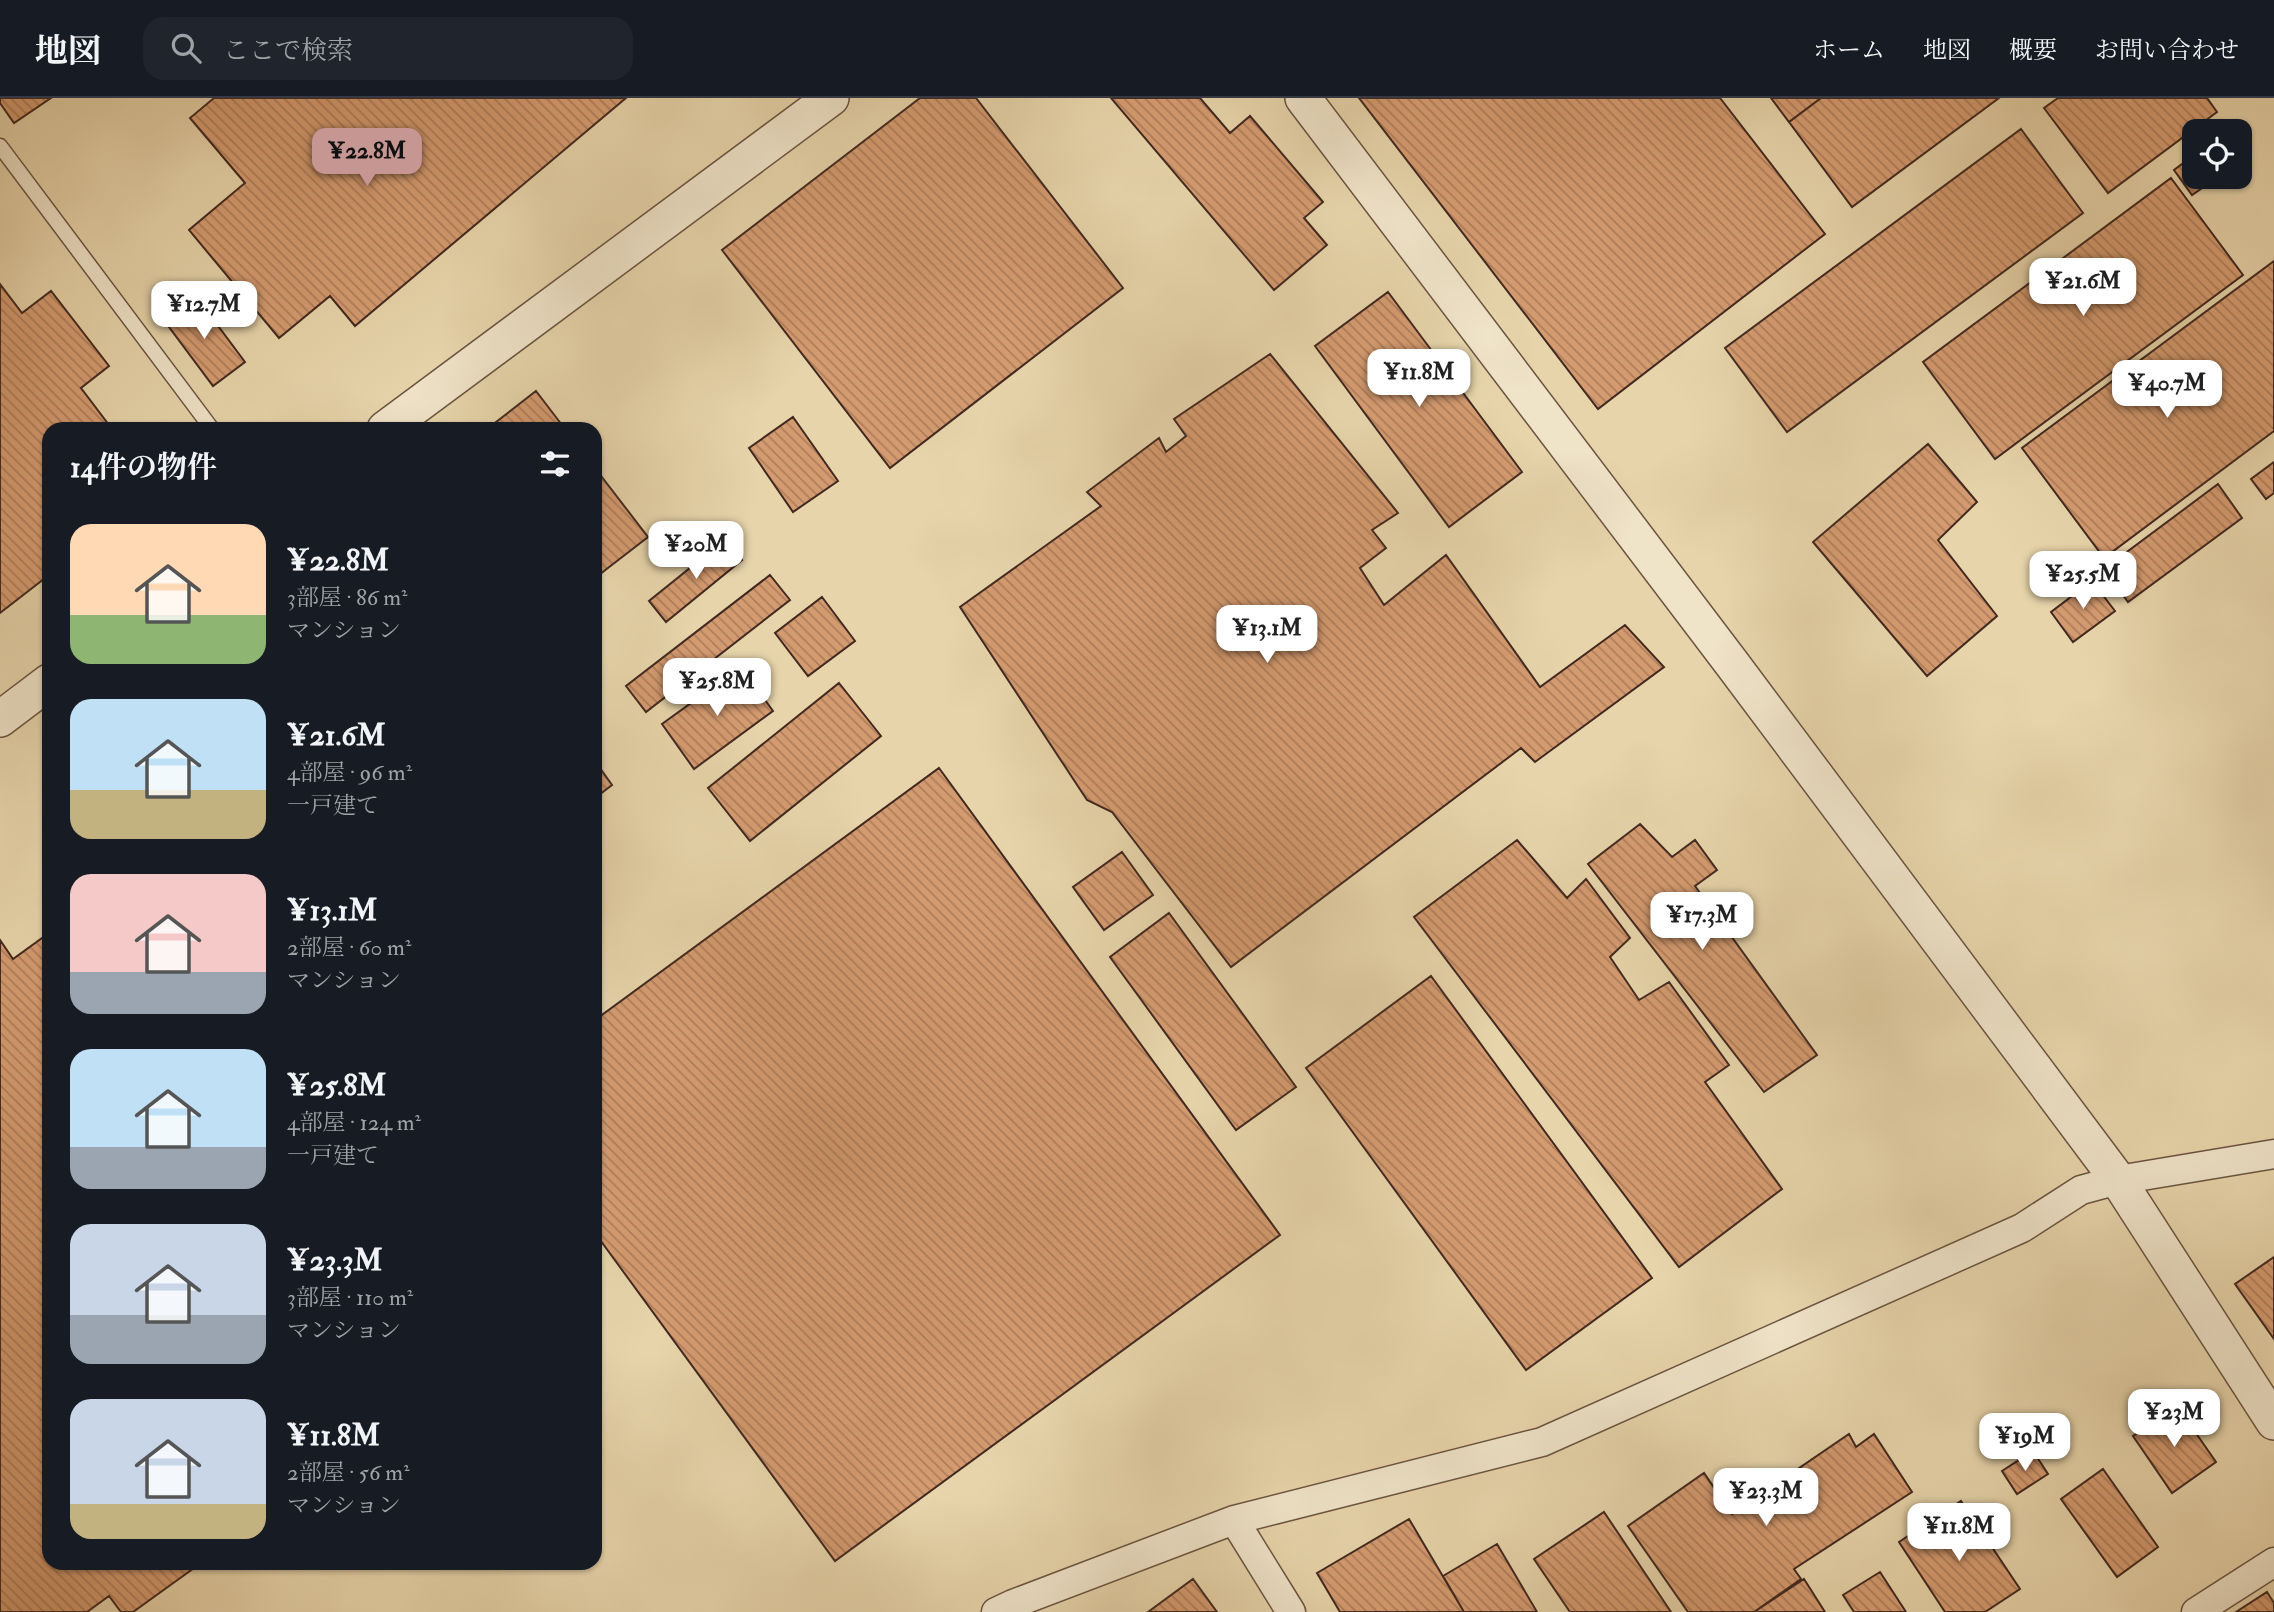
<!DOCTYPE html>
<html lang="ja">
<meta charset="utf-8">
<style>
:root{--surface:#171b24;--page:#20242c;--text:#f1f3f6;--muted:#9ea1a6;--line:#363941;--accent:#c59692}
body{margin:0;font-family:"IM FELL Double Pica","Noto Serif JP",serif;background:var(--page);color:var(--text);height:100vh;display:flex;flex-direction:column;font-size:26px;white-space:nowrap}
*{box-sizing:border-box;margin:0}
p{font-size:23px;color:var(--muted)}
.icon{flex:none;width:38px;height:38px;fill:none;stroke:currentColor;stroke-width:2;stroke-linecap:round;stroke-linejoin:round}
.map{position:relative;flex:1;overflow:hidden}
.sheet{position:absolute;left:42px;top:324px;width:560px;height:1148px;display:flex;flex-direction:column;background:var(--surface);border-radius:21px;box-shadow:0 2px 5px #0004}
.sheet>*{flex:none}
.controls{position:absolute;left:2182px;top:21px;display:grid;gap:14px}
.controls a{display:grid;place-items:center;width:70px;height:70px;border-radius:14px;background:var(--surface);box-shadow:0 2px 5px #0004;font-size:35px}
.price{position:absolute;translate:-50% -60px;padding:0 16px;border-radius:14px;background:#fff;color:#222;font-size:23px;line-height:46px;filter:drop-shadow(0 2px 4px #0008)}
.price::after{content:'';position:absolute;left:50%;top:42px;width:21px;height:16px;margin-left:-10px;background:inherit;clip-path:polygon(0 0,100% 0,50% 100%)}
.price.active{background:var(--accent);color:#111}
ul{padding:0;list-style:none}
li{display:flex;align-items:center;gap:21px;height:175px;padding:0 28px}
li span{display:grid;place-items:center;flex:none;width:196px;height:140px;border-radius:21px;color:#555}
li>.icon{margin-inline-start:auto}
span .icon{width:84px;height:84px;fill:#fffc;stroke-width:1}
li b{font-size:30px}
h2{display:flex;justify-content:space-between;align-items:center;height:84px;padding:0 28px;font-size:30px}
header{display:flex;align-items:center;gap:42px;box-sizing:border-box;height:98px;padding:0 35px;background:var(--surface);border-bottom:2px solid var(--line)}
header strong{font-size:33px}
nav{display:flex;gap:38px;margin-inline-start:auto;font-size:24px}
.search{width:490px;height:63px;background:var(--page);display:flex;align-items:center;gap:18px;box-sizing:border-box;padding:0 24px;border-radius:21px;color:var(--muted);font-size:26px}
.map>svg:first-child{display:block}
</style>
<header>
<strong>地図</strong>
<div class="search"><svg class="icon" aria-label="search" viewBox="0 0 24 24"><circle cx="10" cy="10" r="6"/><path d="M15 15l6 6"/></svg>ここで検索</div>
<nav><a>ホーム</a><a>地図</a><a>概要</a><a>お問い合わせ</a></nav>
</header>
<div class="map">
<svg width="2274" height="1514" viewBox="0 0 2274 1514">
<defs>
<pattern id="building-back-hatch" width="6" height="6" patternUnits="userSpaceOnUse" patternTransform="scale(1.75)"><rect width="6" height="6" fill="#d59b70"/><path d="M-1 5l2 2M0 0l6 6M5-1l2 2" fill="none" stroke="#ae7e5c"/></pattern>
</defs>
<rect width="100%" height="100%" fill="#e7d4aa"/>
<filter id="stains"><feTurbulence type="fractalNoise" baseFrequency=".00286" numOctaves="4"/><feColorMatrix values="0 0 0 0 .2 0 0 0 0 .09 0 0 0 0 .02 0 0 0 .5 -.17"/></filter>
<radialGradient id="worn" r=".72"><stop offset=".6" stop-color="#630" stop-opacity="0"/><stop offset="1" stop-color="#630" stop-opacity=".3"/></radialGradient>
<path fill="url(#building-back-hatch)" stroke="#422920" stroke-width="2" d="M0 0H51L14 25 0 5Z
M214 0H626L355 228 330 198 279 240 189 132 245 85 190 20Z
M920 0H976L1123 190 890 370 722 152Z
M1111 0H1200L1230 35 1250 18 1323 104 1304 120 1327 147 1274 192Z
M1359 0H1720L1825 136 1598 311Z
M1771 0H1821L1789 24Z
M1821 0H1999L1852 109 1789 24Z
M2058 0H2207L2217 14 2108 95 2044 10Z
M2021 31 2083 115 1787 334 1725 250Z
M2194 57V79H2218L2192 97 2174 72Z
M2171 80 2243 177 1995 361 1923 264Z
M2274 163V333L2104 460 2022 350Z
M0 186 22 215 51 193 109 268 81 290 112 331H49V477L0 515Z
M1388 194 1522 374 1449 429 1315 248Z
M195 197 245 264 213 288 163 221Z
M1270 256 1398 415 1372 432 1386 450 1360 470 1384 507 1446 457 1540 589 1625 527 1664 569 1535 664 1521 650 1231 869 1112 714 1087 702 960 509 1101 408 1087 394 1159 340 1166 354 1186 338 1174 321Z
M536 293 565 331H487Z
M793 319 838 383 793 414 749 350Z
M1928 346 1977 404 1938 442 1997 518 1927 578 1813 444Z
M2274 364V395L2266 401 2251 381Z
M595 370 648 439 595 480Z
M2218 386 2242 420 2128 504 2104 471Z
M726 441 742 462 666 524 649 503Z
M770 477 790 502 646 614 626 588Z
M2092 483 2115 513 2073 544 2051 514Z
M822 499 855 543 808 578 775 535Z
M741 569 773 613 694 671 662 626Z
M839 585 881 638 750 743 708 690Z
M595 663 612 687 595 700Z
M939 670 1280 1137 835 1463 595 1135V922Z
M1640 726 1672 759 1695 742 1717 772 1695 788 1817 957 1764 994 1588 766Z
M1517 742 1567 800 1586 781 1630 840 1610 859 1639 902 1669 884 1729 967 1705 984 1782 1091 1679 1169 1414 819Z
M1122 754 1153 797 1104 832 1073 789Z
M1169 815 1296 989 1236 1032 1110 859Z
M49 835V1465H201L133 1514H121L109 1498 87 1514H0V842L13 861Z
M1431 878 1652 1180 1526 1272 1306 970Z
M2274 1159V1241L2235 1186Z
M2177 1308 2216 1364 2172 1395 2133 1338Z
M1849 1336 1856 1349 1874 1336 1912 1394 1794 1471 1801 1481 1754 1514H1688L1628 1428 1704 1375 1732 1416Z
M2033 1353 2048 1376 2017 1396 2002 1373Z
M2103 1371 2158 1449 2117 1479 2061 1401Z
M1961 1403 2020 1491 1985 1514H1945L1899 1444Z
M1604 1414 1671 1514H1570L1534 1461Z
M1409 1421 1464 1514H1340L1317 1475Z
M1497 1446 1537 1514H1464L1443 1478Z
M1880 1474 1906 1514H1854L1843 1497Z
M1193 1481 1217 1514H1148Z
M1804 1481 1825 1514H1754Z
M2267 1494 2274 1505V1514H2236Z"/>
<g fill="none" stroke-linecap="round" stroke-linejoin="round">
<defs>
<path id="service" d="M0 48 212 331"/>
<path id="minor" d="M1234 1422 1291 1514
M996 1514 1013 1506 1234 1422 1542 1344 2022 1130 2081 1092 2118 1082 2274 1056
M2196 1514 2274 1464"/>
<path id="tertiary" d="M1303 0 1733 567 2118 1082 2274 1324
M385 331 831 0
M0 621 49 584"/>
</defs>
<use href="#service" stroke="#6b5442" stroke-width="17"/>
<use href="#minor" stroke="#6b5442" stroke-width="31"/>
<use href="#tertiary" stroke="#6b5442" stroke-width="38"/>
<use href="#service" stroke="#efe3c8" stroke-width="14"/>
<use href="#minor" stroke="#efe3c8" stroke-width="28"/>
<use href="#tertiary" stroke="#efe3c8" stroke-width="35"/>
</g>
<rect width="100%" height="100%" filter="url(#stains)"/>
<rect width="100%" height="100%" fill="url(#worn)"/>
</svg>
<div class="controls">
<a><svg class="icon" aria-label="locate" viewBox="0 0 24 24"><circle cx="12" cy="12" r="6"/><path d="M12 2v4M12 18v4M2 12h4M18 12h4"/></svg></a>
</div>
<b class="price active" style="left:367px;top:90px">¥22.8M</b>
<b class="price" style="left:2083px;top:220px">¥21.6M</b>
<b class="price" style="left:204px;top:243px">¥12.7M</b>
<b class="price" style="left:1419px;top:311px">¥11.8M</b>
<b class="price" style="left:2167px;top:322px">¥40.7M</b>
<b class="price" style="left:696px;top:483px">¥20M</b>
<b class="price" style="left:2083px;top:513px">¥25.5M</b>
<b class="price" style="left:1267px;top:567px">¥13.1M</b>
<b class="price" style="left:717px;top:620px">¥25.8M</b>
<b class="price" style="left:1702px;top:854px">¥17.3M</b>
<b class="price" style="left:2174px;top:1351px">¥23M</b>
<b class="price" style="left:2025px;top:1375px">¥19M</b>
<b class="price" style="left:1766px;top:1430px">¥23.3M</b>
<b class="price" style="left:1959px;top:1465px">¥11.8M</b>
<section class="sheet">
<h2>14件の物件<svg class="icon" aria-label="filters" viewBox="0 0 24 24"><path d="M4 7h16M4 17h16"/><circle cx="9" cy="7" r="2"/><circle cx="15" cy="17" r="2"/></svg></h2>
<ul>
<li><span style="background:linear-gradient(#ffd9b3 65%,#8fb573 0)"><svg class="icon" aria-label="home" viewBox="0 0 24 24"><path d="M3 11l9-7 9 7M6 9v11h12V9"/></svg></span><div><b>¥22.8M</b><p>3部屋 · 86 m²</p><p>マンション</p></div></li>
<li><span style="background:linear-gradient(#bfe0f5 65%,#c2b280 0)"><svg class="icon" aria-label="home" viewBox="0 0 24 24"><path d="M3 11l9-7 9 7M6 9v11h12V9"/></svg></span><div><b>¥21.6M</b><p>4部屋 · 96 m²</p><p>一戸建て</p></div></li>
<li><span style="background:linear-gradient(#f6c9c9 70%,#9aa5b1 0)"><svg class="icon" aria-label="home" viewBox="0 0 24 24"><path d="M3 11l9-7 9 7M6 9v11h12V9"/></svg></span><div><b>¥13.1M</b><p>2部屋 · 60 m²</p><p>マンション</p></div></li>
<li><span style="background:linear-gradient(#bfe0f5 70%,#9aa5b1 0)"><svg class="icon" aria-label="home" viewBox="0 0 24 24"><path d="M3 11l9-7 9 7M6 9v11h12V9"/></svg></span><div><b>¥25.8M</b><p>4部屋 · 124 m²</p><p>一戸建て</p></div></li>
<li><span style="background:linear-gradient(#c9d6e8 65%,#9aa5b1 0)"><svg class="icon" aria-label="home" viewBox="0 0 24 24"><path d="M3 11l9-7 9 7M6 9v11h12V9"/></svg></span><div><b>¥23.3M</b><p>3部屋 · 110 m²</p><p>マンション</p></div></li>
<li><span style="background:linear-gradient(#c9d6e8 75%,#c2b280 0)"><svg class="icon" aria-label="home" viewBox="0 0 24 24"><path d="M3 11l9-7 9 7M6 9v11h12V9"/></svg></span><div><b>¥11.8M</b><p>2部屋 · 56 m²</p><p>マンション</p></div></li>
</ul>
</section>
</div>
